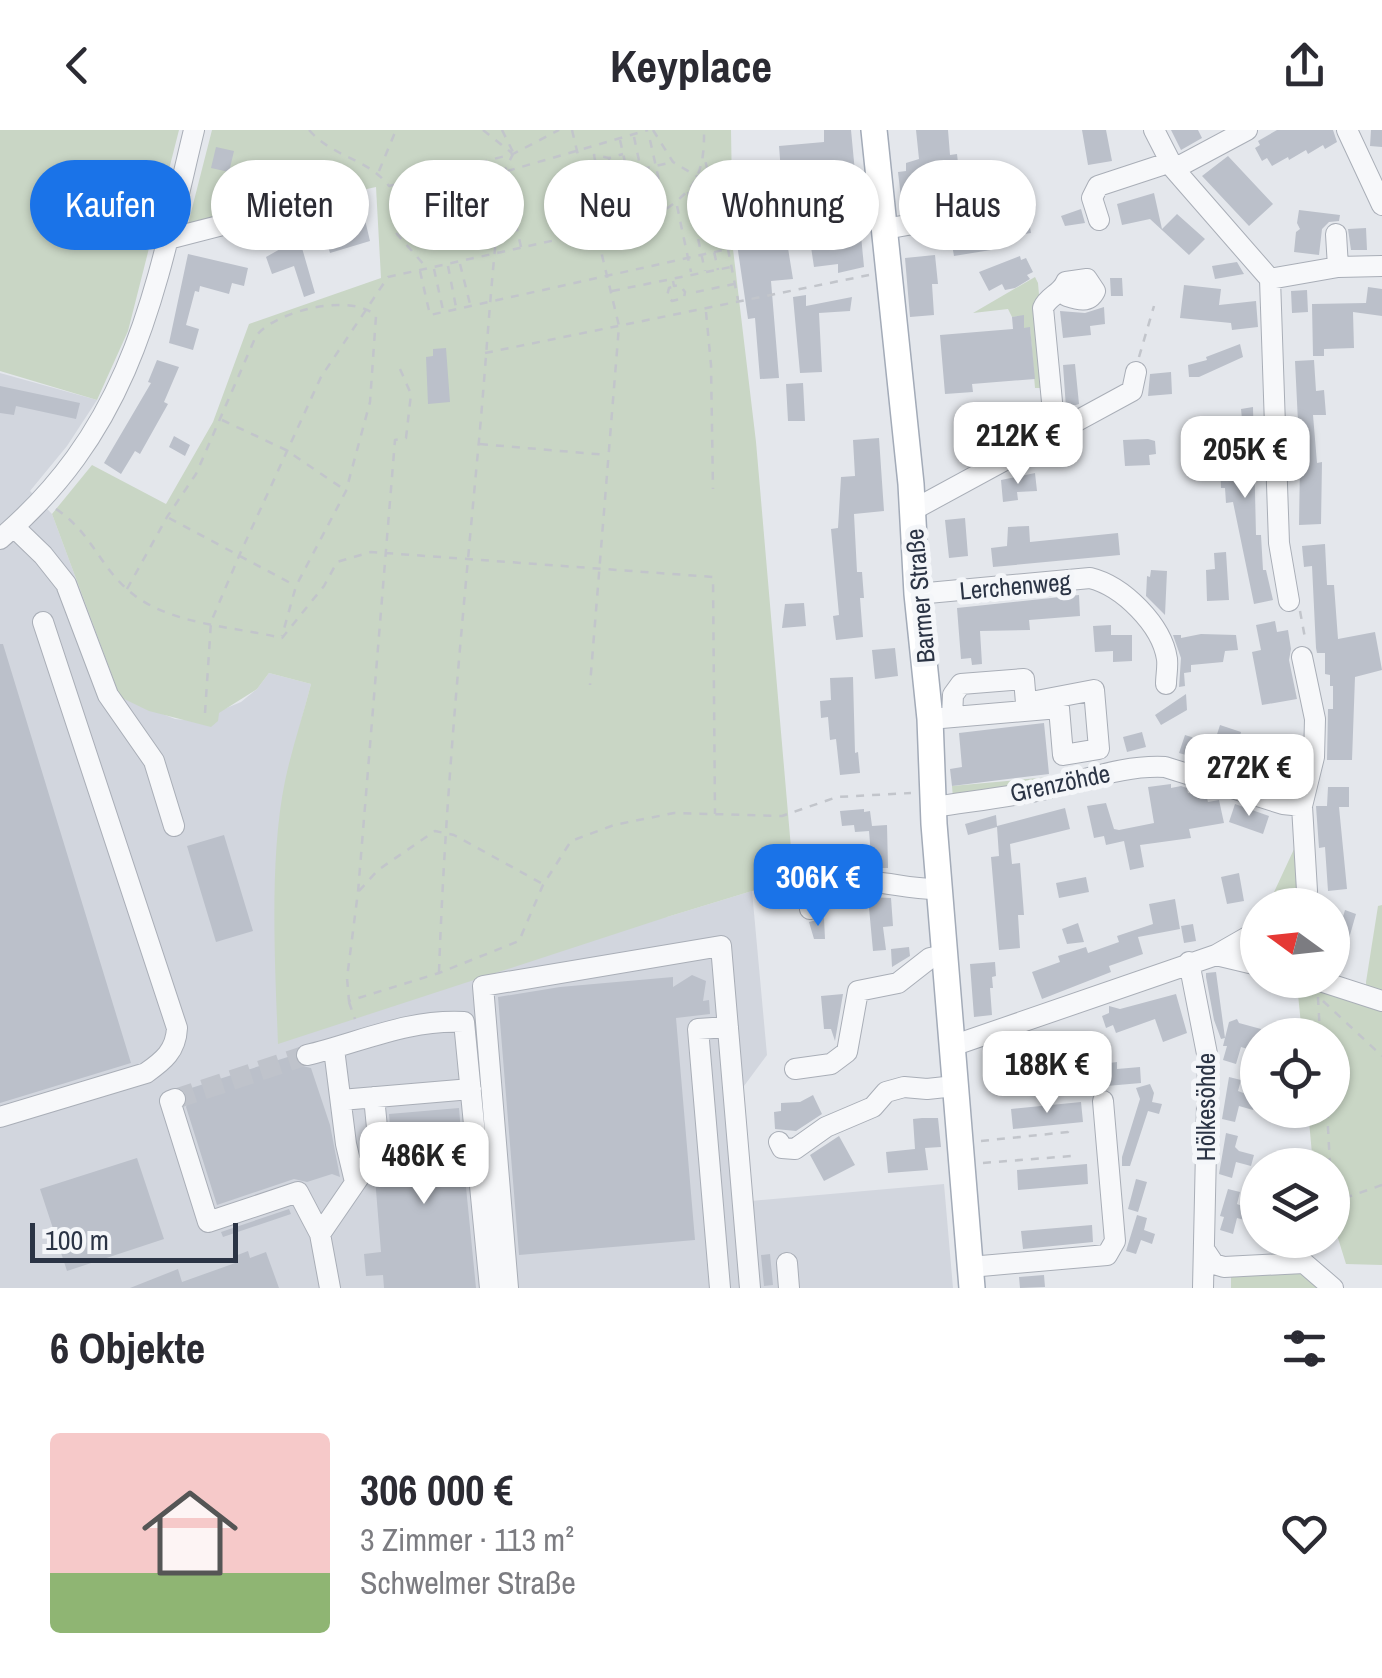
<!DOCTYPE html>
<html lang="de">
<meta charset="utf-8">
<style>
:root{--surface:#fff;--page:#f7f7f7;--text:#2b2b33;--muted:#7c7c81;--line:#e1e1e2;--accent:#1a73e8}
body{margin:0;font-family:"Archivo Narrow",sans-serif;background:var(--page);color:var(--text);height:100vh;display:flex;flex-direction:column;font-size:38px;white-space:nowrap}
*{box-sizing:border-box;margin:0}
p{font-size:32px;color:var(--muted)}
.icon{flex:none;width:55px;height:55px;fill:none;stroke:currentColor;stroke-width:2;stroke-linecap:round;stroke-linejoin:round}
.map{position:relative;height:1158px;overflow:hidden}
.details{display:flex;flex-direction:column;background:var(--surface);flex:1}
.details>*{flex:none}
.hud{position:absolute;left:30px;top:30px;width:1322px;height:90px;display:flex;gap:20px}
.needle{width:65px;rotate:285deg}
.controls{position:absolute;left:1240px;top:758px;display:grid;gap:20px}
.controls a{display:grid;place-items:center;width:110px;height:110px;border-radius:50%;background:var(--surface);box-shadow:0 2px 8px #0004;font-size:50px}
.scale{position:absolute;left:30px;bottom:25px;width:208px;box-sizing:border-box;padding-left:10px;border:5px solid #2b3445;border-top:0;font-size:28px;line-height:35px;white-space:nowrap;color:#2b3445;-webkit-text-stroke:8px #f4f6f9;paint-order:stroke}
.price{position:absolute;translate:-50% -85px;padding:0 22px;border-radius:20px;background:#fff;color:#222;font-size:32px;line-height:65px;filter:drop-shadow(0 2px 5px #0008)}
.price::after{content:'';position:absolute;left:50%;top:60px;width:30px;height:22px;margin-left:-15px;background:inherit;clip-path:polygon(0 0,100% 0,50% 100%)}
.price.current{background:var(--accent);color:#fff}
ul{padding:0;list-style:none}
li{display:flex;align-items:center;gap:30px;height:250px;padding:0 50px}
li+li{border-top:2px solid var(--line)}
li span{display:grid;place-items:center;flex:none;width:280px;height:200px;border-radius:10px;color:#555}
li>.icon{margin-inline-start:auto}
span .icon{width:120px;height:120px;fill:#fffc;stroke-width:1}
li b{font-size:42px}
h2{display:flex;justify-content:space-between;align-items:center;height:120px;padding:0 50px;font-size:42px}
.pill{padding:0 35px;border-radius:45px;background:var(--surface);box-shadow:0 2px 8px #0004;font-size:35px;line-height:90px}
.pill.current{background:var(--accent);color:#fff}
header{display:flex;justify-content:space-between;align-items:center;height:130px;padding:0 50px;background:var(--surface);font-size:45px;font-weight:800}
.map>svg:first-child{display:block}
</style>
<header><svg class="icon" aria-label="back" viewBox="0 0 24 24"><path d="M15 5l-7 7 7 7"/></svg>Keyplace<svg class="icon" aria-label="share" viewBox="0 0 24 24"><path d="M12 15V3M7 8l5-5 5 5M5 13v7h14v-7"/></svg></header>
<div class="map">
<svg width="1382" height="1158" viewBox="0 0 1382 1158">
<rect width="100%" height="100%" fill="#e4e7ec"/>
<path fill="#d2d6de" d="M0 243 97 270 67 316 30 361 52 384 120 567 175 589 195 591 241 572 257 559 269 543 311 554 285 653 667 787 752 761 767 925 741 960 751 1071 944 1054 953 1158H0Z"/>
<path fill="#c9d6c5" d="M0 0H179L128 201 97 270 0 241Z
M212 0H731L733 119 756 312 794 753 752 761 667 787 278 914C275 835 269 728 285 651 292 618 303 586 311 554L269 543 257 559 219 583 218 591 211 597 149 581 120 567 52 384 92 335 166 374 213 292 249 194 381 148 376 57 344 64 337 48C315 40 315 62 298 68 265 82 224 86 188 94Z
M1035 147 1038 153 1047 258H1035L1030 198H1024L1023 186 1012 187 1008 179 973 183Z
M1049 647 1046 653 953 668 952 656Z
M1295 717 1301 750 1291 775H1268Z
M1382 775V1135L1346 1134 1333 1092 1332 1035H1313L1308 980H1332V905H1302L1297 854 1367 875 1366 852 1378 776Z
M1299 1143 1309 1145 1317 1158H1231V1145Z"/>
<path fill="#bbc0ca" d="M824 0H851L864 137 838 143V134L814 137 811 117 833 114 830 61 793 63 794 75 774 77V71L767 68V57L753 58 754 45 781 42 779 16 824 12Z
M916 0H948L950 25 957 24 958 33 979 34 982 63 950 66V70L932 72V69L908 73 901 68 898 42 906 41V33L919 29Z
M1082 0H1106L1112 31 1088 35Z
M1171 0H1198L1202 8 1181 20Z
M1277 0H1333L1337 12 1325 19 1323 15 1308 24 1306 20 1289 30 1288 27 1272 36 1267 28 1262 31 1255 18 1260 15 1258 11Z
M1371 0H1382V17L1370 16Z
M216 17 234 21 229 42 211 38Z
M1228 26 1273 74 1249 96 1202 46Z
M1154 63 1162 99 1177 84 1205 109 1189 125 1150 89 1122 95 1117 74Z
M1081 79 1085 93 1065 96 1061 86Z
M1299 80 1340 85 1339 91 1329 92 1322 99 1319 125 1294 122 1296 102 1300 99 1297 93Z
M350 85 352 93 365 90 370 111 330 123 326 110 302 118 315 163 304 167 294 136 272 144 266 127 282 118 277 101 313 89 315 95Z
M1029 91 1031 103 995 109 997 119 954 126 950 103Z
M1366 98 1367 120H1351L1348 99Z
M787 112 793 149 771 151 779 248 760 249 755 188 748 189 737 114Z
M188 124 248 138 244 156 232 153 229 164 200 156 199 162 195 161 186 195 199 199 193 220 169 213Z
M935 125 938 154H932L934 185 910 187 905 128Z
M1020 126 1021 130 1026 128 1033 142 1027 145 1030 149 1015 158 1005 160 1002 154 989 161 979 142Z
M1237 132 1244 144 1215 149 1212 136Z
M1110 148H1122L1123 166H1111Z
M1184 155 1221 159 1219 175 1256 171 1258 197 1232 200 1231 193 1180 188Z
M1368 157 1382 159V186L1353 182 1354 218 1324 219V226H1313L1312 174 1366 173Z
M1307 160 1308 182 1292 183 1291 161Z
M806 165V176L852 167 850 181 819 183 822 242 800 243 793 167Z
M1104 177 1105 194 1090 196 1091 205 1063 208 1060 181 1085 183Z
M1024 185V198L1030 197 1035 249 972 254 973 262 945 264 940 205 1013 199 1012 187Z
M1240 214 1243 227 1199 247H1189L1188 235 1207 230 1206 227Z
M446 218 450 272 428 274 426 227 433 226V219Z
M157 230 179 237 164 272 168 274 140 324 135 321 121 344 104 333 151 253 148 252Z
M1314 230 1316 261 1324 260 1326 285H1313L1317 333 1322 332 1321 394 1299 395 1300 333 1295 231Z
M1075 234 1079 274 1066 278 1063 235Z
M1171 242 1172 264 1148 266 1150 244Z
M803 253 805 291H788L786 254Z
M0 256 80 273 76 289 16 276 14 285 0 283Z
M1253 277 1256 405H1261L1263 440H1266L1273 470 1254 474 1233 372 1226 373 1225 358H1221L1220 321H1229V299H1243L1241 279Z
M174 306 190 315 185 326 169 317Z
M879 308 884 381 854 384 857 442H862L864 468H860L863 507 836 510 833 486 839 485 831 399 838 398 841 347 855 346 853 310Z
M1148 309 1155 311 1156 324 1149 325 1150 335 1125 336 1123 310Z
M1035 343 1037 361 1017 362 1018 370 1003 372 1001 350Z
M965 388 968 426 949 428 945 390Z
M1029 396 1030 412 1118 403 1120 425 993 437 991 418 1007 416 1008 397Z
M1325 414 1327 455H1334L1338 509 1375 502 1382 540 1355 547 1352 630H1327L1328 579H1333V556H1330V545L1325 544V523H1317L1316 518 1312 436 1304 437 1302 416Z
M1226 422 1229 470 1207 471 1206 440 1215 439 1214 423Z
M1151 440 1167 441 1165 485 1146 466 1147 446 1150 447Z
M1079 465 1080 486 1029 490 1030 500 980 501 982 534 972 535 971 528 961 529 957 478Z
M804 473 806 496 782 498 785 474Z
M1275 491 1277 502 1288 500 1291 519 1289 530 1297 569 1262 575 1252 522 1261 520 1256 495Z
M1111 495V505H1132V531L1113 532V521L1095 522 1093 496Z
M1201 504 1236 505 1238 520 1225 521 1223 532 1191 535V542L1184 543 1185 556 1179 557 1181 528 1173 505H1181V508Z
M0 514H3L131 933 0 973Z
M895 518 898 546 875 549 872 520Z
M853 547 855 623 858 622 860 643 840 645 836 609 830 610 828 587 821 588 820 571 831 570 830 548Z
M1186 564 1187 580 1161 595 1155 585Z
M1044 593 1049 644 952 656 950 639 962 637 959 603Z
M1220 595 1241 602 1234 631 1211 623Z
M1142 602 1146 617 1127 622 1123 607Z
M1185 605 1201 610 1196 628 1179 623Z
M1277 614 1291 615 1289 646 1277 644Z
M1171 654V658L1181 656 1187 658 1188 663 1206 664 1208 672 1219 670 1224 693 1189 699 1191 708 1140 715 1144 737 1130 740 1124 711 1106 715 1104 706 1094 708 1087 676 1106 673 1114 699 1119 700 1154 693 1148 657Z
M1328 657H1349V677H1339L1347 759 1328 761 1325 717 1319 718 1316 676H1327Z
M1235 674 1269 686 1263 704 1229 692Z
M1065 678 1070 699 1010 714 1012 734 1020 733 1024 785H1018L1020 818 999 820 991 727 999 726 997 697 968 705 965 694 996 685 997 696Z
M864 679V682L870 681 872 696 887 695 888 738H872L869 701 855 702 854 695 842 696 840 681Z
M224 705 253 801 216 812 187 716Z
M1239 743 1244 771 1227 774 1221 747Z
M1086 747 1089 762 1059 768 1056 753Z
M868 767 891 768 893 796 883 797 886 820 873 821Z
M1175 769 1180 799 1138 807 1143 824 1109 836 1111 842 1042 869 1032 842 1060 832 1058 826 1086 817 1088 823 1119 812 1117 806 1153 794 1149 774Z
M1345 780 1356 784 1339 843 1332 841V802L1338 803Z
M824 788 825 809H814L809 792Z
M1078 793 1084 812 1067 814 1062 799Z
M1193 794 1196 811 1184 813 1181 796Z
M909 817 910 826 892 837 891 819Z
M995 832 996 846 992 847 993 858H990L992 885 974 887 970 834Z
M1216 842 1225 908 1229 892 1237 889 1239 893 1261 899 1255 921 1241 917 1236 934 1223 930 1227 916H1223L1225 908 1221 909 1214 890 1206 847V843Z
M692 845 706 851 703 871 709 870 710 884 676 888 695 1110 519 1125 498 867 560 857 673 847V857Z
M843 864 835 911 831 899H824L821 866Z
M1176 864 1187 903 1163 912 1155 889 1116 903 1113 895 1106 898 1102 886 1109 883V876L1120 879Z
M1076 911 1078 931 1008 937 1006 917Z
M294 925 298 935 311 938 330 995 340 1047 332 1044 307 1052 294 1049 217 1075 186 977 189 970 185 960Z
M1117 932V939L1140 937 1141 953 1095 957 1093 935Z
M1229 947 1241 950 1238 961 1257 968 1253 980 1239 976 1235 992 1222 989Z
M1150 954 1154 963 1152 972 1162 974 1159 984 1148 981 1130 1036H1122V1027L1140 969 1136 958Z
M813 965 822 984 796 1001 775 999 774 982 781 981V973L800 972Z
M1081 972 1083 992 1013 999 1011 979Z
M459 978 462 1015 452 1016 454 1038 464 1037 476 1158H384L383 1145 366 1146 364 1124 381 1122 375 1048 401 1043 399 1021H392L389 984Z
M922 988H938L941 1017 925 1018 928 1040 888 1043 886 1022 915 1019 913 989Z
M1226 1003 1238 1006 1235 1017 1239 1021 1254 1025 1251 1036 1236 1032 1232 1048 1219 1044Z
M839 1006 855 1035 824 1051 810 1025Z
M137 1028 164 1109 67 1141 40 1059Z
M1087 1034 1088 1054 1018 1060 1017 1040Z
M1136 1049 1147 1052 1138 1082 1128 1079Z
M1228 1059 1240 1062 1237 1074 1255 1081 1252 1092 1237 1088 1233 1104 1220 1100 1224 1087 1220 1086Z
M289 1079 291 1084 223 1107 221 1102Z
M1137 1085 1147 1088 1144 1100 1155 1104 1152 1114 1141 1110 1136 1124 1126 1121Z
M1092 1095 1093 1112 1023 1119 1021 1101Z
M248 1121 250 1128 266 1122 279 1158H130L178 1139 182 1152 238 1132 235 1126Z
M770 1124 773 1155 764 1156 761 1125Z
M1044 1145 1045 1157 1020 1158 1019 1147Z"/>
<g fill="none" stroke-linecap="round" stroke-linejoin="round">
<path stroke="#bfc3cb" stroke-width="20" stroke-dasharray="20 10" stroke-linecap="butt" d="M175 969 307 925"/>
<defs>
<path id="minor" d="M1154 0 1174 39 1270 149 1279 413 1289 471
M1347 0 1382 75
M1174 39 1247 0
M1099 90 1092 68 1098 56 1171 32
M885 99 1025 74
M1336 104 1338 137
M168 109 328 68
M1270 149 1338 137 1382 136
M1055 303 1043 178C1048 166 1061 164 1066 152L1087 149 1095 161C1089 173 1079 170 1067 166L1063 159
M913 380 1132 261 1136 242
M14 397 43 425 66 454 108 565 154 631 174 696
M0 409C134 295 155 162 194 0
M917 464 1090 448C1123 456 1162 495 1167 529 1168 537 1166 546 1166 554
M930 589 1059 578 1063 625 1099 619 1094 560 1026 573 1024 549 961 554 953 565 952 587
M934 677C972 671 1012 667 1050 658 1089 649 1125 635 1165 637L1283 674 1302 676
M1301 775 1307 761 1302 676 1314 627 1315 589 1302 527
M810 779C846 731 891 761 939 759
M1216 825 1258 835
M1189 832 1208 929 1203 1158
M1317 850 1382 871
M952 916 1216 825 1258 801
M334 919 346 1014 355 1052
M307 925C361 912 408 889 464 892L490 1158
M795 939 831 934 847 922 858 861 898 853 930 828 945 825
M175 969 170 971 208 1092 298 1062 320 1104 330 1158
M341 970 471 959
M0 987 146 943C163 931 176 921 177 898L43 492
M779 1012 782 1018 795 1019 826 997 873 977 886 962 904 957 927 959 955 956
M320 1104 379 1018 374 967
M1206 1122 1214 1134 1224 1137 1304 1133 1333 1158
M787 1133 789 1158
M970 1137 1107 1125 1115 1111 1103 971
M508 1158 483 856 721 816 750 1158
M720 1158 698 899 728 897"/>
<path id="major" d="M874 0 911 354 917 464 930 589 934 694 972 1158"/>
</defs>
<use href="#minor" stroke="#a9aeb7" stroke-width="22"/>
<use href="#major" stroke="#a3abb8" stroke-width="28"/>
<path stroke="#c2c5cb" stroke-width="2.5" stroke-dasharray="8 8" stroke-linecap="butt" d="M309 0C335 29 366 27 389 56L513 24 559 0
M483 0 512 23
M502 0 513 22
M572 0 619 196 590 555
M653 0 673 32 698 47 718 140
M634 7 651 87
M620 10 634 72
M650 10 665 77
M609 29 619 75
M642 39 673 32
M379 41 396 0
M688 62 705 141
M677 76 691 142
M606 79 634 72 638 91
M596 87 606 84 594 25 609 28 623 24
M396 103 426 137
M521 117 504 42 648 0
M728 119 738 170
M460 134 470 174
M448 136 456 177
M434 139 443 180
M420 141 430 185 728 119 705 30
M673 151 674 156 680 155 685 162 684 168 672 171 667 166 669 158 674 156
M612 161 731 137
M696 162 734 154
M706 182 711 235 713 359
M485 223 869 145
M1139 227 1154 176
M400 239 411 264 406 308 395 310 358 762 347 848 349 871 439 843 519 811 543 755 571 711 614 695 674 683 782 686 837 667 911 663
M222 290 286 320 345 360
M480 314 607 325
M56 379C91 402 99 435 128 460 167 495 232 496 282 508L324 456 337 432 371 422 713 447 715 684
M169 388 294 455
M127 459 167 387 196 344 256 206C275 181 352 162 376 186L370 272 346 361 296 456 282 506
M1300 481 1305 508
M205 583 211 492 239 426 321 247 388 147 651 89C692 63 705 49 704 0
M359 761 378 740 435 701 454 705 541 753
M439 842C445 668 462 494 478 321 487 227 491 135 504 42L513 24
M1318 867 1320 905
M1323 871 1382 926
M349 872 355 889
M1327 980 1330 1035
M981 1011 1068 1002 1067 996
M983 1033 1071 1026 1072 1030
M1332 1060 1342 1069 1382 1055"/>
<use href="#minor" stroke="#f7f8fa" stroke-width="20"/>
<use href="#major" stroke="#fff" stroke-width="25"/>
</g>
<g text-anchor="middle" stroke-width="10" stroke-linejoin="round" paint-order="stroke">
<g font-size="25" fill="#2b3445" stroke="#f4f6f9">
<text transform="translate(1015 456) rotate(-5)" y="9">Lerchenweg</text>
<text transform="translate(920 466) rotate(-95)" y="9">Barmer Straße</text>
<text transform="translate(1060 653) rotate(-12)" y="9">Grenzöhde</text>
<text transform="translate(1206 977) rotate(-90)" y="9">Hölkesöhde</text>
</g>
</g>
</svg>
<div class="controls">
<a><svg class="needle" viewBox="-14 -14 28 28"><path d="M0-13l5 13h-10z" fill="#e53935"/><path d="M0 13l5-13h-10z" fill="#7c7c81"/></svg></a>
<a><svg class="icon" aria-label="locate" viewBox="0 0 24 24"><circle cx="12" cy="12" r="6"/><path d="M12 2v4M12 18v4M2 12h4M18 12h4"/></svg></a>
<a><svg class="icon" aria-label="layers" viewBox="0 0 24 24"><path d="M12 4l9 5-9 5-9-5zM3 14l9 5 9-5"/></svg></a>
</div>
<div class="scale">100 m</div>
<b class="price" style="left:1018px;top:357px">212K €</b>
<b class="price" style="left:1245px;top:371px">205K €</b>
<b class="price" style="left:1249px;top:689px">272K €</b>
<b class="price current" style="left:818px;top:799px">306K €</b>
<b class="price" style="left:1047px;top:986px">188K €</b>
<b class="price" style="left:424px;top:1077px">486K €</b>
<div class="hud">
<a class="pill current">Kaufen</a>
<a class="pill">Mieten</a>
<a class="pill">Filter</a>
<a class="pill">Neu</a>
<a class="pill">Wohnung</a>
<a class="pill">Haus</a>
</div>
</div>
<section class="details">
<h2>6 Objekte<svg class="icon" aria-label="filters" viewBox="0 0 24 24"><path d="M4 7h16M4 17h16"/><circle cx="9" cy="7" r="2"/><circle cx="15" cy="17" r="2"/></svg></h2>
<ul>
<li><span style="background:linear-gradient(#f6c9c9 70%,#8fb573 0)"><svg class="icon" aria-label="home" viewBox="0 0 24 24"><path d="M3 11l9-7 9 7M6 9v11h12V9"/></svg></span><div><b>306 000 €</b><p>3 Zimmer · 113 m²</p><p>Schwelmer Straße</p></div><svg class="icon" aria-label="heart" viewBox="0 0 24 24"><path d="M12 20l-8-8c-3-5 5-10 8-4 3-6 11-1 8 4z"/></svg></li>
</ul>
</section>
